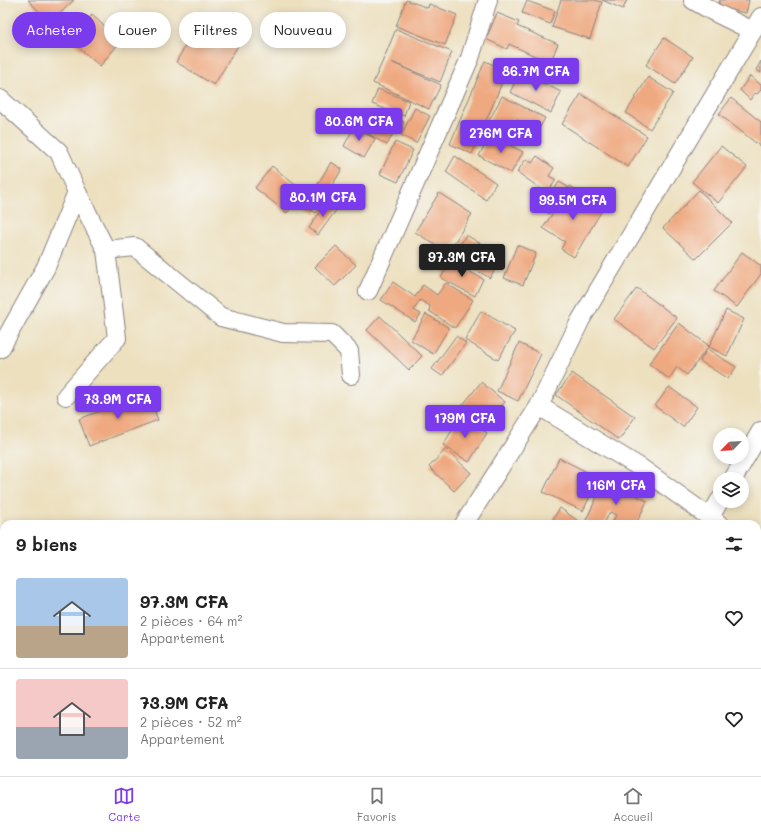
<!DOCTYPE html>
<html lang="fr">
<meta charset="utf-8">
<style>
:root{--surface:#fff;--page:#f6f6f6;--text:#222;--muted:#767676;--line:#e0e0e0;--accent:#7c3aed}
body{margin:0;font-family:Mali,sans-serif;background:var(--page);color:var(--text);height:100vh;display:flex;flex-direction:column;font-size:15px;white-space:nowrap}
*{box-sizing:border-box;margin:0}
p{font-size:13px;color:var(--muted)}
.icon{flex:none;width:22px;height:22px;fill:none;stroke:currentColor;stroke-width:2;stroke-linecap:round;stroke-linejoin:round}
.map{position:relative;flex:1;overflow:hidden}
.details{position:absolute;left:0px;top:520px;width:761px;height:256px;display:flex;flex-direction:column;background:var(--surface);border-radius:12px 12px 0 0;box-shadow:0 2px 10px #0003}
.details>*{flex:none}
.hud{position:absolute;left:12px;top:12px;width:400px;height:36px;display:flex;gap:8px}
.needle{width:26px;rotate:245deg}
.buttons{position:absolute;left:713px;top:428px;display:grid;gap:8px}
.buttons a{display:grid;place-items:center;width:36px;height:36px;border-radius:50%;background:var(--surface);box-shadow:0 2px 10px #0003;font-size:20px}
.price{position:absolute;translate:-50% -34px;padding:0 9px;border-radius:4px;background:var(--accent);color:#fff;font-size:13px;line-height:26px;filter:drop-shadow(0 1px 2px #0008)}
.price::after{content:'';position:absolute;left:50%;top:24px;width:12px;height:9px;margin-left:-6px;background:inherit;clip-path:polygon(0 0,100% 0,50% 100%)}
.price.active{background:#222;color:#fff}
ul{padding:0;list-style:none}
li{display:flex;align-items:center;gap:12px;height:100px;padding:0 16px}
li+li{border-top:1px solid var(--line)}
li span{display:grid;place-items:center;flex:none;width:112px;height:80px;border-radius:4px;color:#555}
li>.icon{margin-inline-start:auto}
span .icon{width:48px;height:48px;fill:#fffc;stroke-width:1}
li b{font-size:17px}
h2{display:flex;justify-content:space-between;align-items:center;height:48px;padding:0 16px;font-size:17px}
.chip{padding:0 14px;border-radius:18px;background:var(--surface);box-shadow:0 2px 10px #0003;font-size:14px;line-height:36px}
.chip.active{background:var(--accent);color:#fff}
.menu{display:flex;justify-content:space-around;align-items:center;height:56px;border-top:1px solid var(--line);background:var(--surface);font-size:11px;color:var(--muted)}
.menu a{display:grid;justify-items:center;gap:2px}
.menu .active{color:var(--accent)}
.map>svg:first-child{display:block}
</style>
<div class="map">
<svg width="761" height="776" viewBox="0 0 761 776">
<rect width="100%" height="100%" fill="#f6f6f2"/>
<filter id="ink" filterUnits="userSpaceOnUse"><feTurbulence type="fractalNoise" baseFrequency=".025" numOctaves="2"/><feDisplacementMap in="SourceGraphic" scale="8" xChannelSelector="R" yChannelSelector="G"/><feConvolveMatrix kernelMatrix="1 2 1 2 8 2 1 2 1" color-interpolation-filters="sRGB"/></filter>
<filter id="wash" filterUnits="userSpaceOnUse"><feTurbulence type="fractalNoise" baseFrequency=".012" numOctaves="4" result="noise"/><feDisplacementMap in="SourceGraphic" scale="16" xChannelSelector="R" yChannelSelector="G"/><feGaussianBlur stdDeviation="0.9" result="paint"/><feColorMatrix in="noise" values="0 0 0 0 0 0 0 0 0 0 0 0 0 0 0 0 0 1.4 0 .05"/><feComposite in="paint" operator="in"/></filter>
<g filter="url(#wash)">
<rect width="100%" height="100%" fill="#ede0bf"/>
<g id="blocks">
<path fill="#efa980" d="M28 0H74L50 23Z
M406 0 428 8 429 4 457 15 445 45 396 26Z
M561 0H594L602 2 590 39 552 27Z
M602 0H627L623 9Z
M720 0H749L746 13 718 7Z
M527 1 555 11 550 24 522 13Z
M497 13 519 22 517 26 558 44 550 63 509 44 507 49 486 39Z
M92 15 121 41 100 66 70 40Z
M200 21 239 44 214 85 176 62Z
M396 29 452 52 440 82 391 62 441 85 429 109 373 83 384 58Z
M664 38 693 57 675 84 646 65Z
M485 61 507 71 472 154 450 144Z
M761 61V73L756 70Z
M520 72 561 92 551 113 510 92Z
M750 76 761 85V90L757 94 754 93 750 100 740 90Z
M648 77 673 93 650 129 626 113Z
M378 89 409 101 404 116 372 104Z
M581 94 647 136 628 167 562 124Z
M502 96 545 118 538 131 517 120 507 139 485 129Z
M731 98 761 122V147L719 114Z
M415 108 430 116 416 143 401 135Z
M380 111 404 122 401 131 376 121Z
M364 118 393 134 387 145 358 128Z
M354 127 375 139 364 158 344 146Z
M490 135 523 152 511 173 479 156Z
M395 142 413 150 398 182 380 174Z
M721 146 747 167 718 203 692 182Z
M455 156 496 183 486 200 446 172Z
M537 156 554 168 549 176 556 180 547 193 517 172 526 159 532 163Z
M331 162 342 169 326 196 315 189Z
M272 166 304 192 287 213 255 188Z
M559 182 568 187 549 214 541 209Z
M570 186 578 191 573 198 586 207 591 199 604 207 574 257 561 249 565 242 543 228Z
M331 189 348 197 344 206 327 198Z
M699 190 732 223 696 259 663 228Z
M312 191 325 199 316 213 303 205Z
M439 193 472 214 448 253 415 232Z
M327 202 337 209 318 235 309 228Z
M466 235 502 256 490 278 453 257Z
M517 245 536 253 523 285 504 278Z
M336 246 356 265 335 286 315 267Z
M742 252 761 266V274L737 307 714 291Z
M450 261 483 279 475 296 441 278Z
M393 282 415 297 423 285 437 295 446 283 473 300 455 328 429 311 430 306 420 300 414 310 421 314 415 322 381 300Z
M637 288 677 318 654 348 614 319Z
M726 310 744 319 727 356 709 347Z
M481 311 515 331 498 360 465 340Z
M426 314 449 328 433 354 411 340Z
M380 316 422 356 409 370 367 330Z
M679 323 709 346 687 375 677 367 669 379 649 364Z
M456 336 466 343 442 376 432 369Z
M519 343 541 354 518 401 497 391Z
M707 349 736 367 728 379 700 361Z
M572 373 635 417 619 440 556 395Z
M481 382 505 402 486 425 462 406Z
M669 387 697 407 683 427 655 406Z
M148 393 158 420 89 446 79 419Z
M461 416 487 433 469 462 443 445Z
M446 449 471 473 454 491 429 467Z
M559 458 599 478 583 511 543 492Z
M605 480 647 501 636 524H612L616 515 610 512 604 524H584Z
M560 508 581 523 580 524H550Z
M757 565 761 567V584L757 594Z
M761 617V642L757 639V622Z
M4 662V678L0 671V664Z
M757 687 761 689V701L757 699Z
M757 702 761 705V736L757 734Z
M541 772H561L560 776H540Z"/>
</g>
</g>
<g filter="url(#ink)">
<use href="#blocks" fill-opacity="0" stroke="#88817d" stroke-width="1"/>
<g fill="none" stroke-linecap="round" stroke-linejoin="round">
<defs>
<path id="street" d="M693 0 714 12 753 31
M0 99 59 152 77 192 46 267 0 349
M106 250 135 247 221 317 283 333 332 334 349 351 351 375
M368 291 470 58 488 0
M66 396 117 338 106 250 77 192
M539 406 641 468 719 524
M733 479 761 431
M710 517 720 500
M464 524 539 406 580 321 761 17
M757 551 761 554
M0 730 4 733
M53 772 59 776
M193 776 198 772"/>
</defs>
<use href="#street" stroke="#88817d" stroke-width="20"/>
<use href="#street" stroke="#fff" stroke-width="18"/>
</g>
</g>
</svg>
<div class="buttons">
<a><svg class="needle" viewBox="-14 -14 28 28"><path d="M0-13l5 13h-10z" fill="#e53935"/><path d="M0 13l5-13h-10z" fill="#767676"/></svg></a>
<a><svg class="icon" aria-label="layers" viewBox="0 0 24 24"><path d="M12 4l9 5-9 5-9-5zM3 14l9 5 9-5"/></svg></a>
</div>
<b class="price" style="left:536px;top:92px">86.7M CFA</b>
<b class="price" style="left:359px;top:142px">80.6M CFA</b>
<b class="price" style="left:501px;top:154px">276M CFA</b>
<b class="price" style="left:323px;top:218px">80.1M CFA</b>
<b class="price" style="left:573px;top:221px">99.5M CFA</b>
<b class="price active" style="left:462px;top:278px">97.3M CFA</b>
<b class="price" style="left:118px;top:420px">73.9M CFA</b>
<b class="price" style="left:465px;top:439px">179M CFA</b>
<b class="price" style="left:616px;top:506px">116M CFA</b>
<div class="hud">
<a class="chip active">Acheter</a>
<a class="chip">Louer</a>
<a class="chip">Filtres</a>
<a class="chip">Nouveau</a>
</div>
<section class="details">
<h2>9 biens<svg class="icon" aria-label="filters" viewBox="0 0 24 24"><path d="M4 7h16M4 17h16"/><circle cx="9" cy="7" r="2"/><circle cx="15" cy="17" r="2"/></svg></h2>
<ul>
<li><span style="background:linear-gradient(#a9c7e8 60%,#b9a48a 0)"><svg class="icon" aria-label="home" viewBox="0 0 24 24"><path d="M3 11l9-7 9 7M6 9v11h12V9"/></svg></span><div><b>97.3M CFA</b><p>2 pièces · 64 m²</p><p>Appartement</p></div><svg class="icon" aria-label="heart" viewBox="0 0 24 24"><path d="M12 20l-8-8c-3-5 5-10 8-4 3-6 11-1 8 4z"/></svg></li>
<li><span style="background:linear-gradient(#f6c9c9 60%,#9aa5b1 0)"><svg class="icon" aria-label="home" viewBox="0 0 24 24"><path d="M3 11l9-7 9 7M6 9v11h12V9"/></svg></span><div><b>73.9M CFA</b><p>2 pièces · 52 m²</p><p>Appartement</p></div><svg class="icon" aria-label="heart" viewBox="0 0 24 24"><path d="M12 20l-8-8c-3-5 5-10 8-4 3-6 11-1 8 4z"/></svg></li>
</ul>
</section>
</div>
<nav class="menu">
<a class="active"><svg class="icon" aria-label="map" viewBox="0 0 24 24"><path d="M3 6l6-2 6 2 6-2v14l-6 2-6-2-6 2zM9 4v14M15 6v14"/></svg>Carte</a>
<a><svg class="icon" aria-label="saved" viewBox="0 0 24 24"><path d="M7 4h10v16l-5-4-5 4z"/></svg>Favoris</a>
<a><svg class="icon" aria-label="home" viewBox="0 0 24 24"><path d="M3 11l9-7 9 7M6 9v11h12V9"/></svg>Accueil</a>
</nav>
